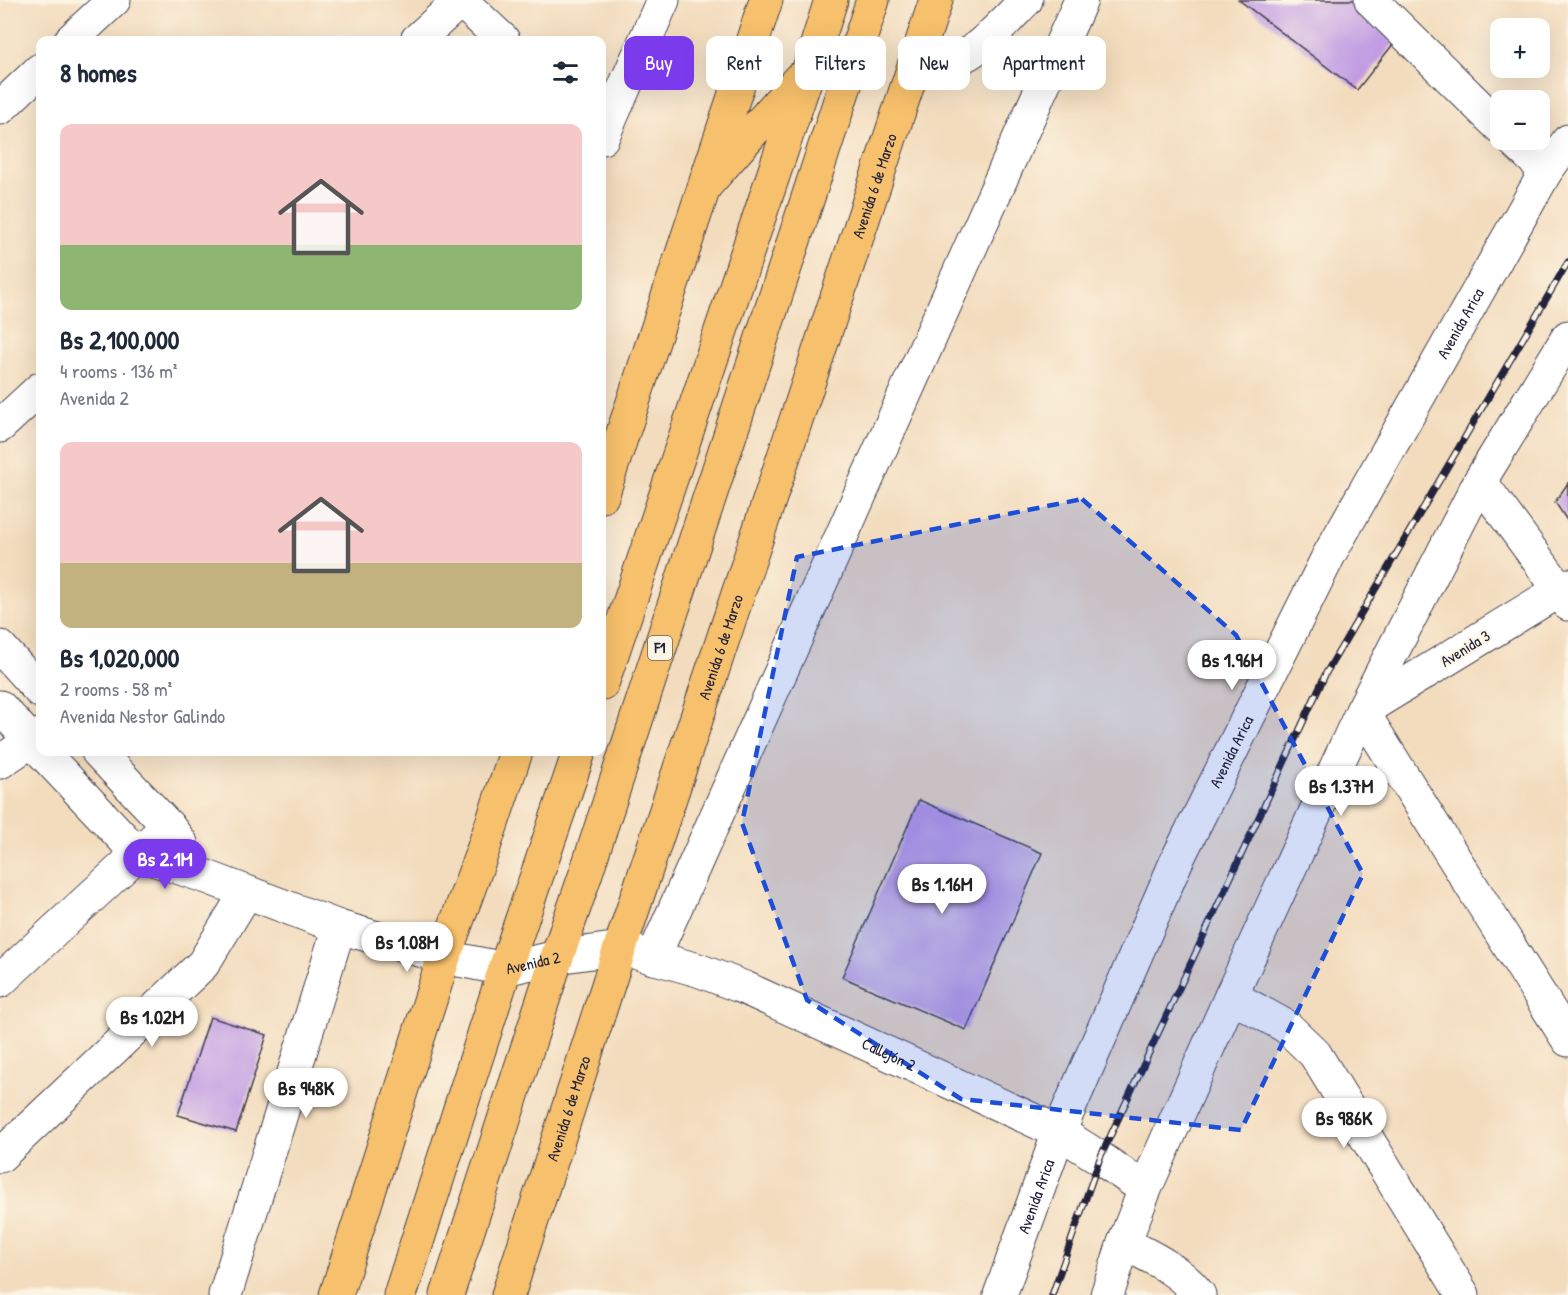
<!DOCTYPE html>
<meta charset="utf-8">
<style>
:root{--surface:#fff;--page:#f6f6f7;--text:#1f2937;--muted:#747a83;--accent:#7c3aed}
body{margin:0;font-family:"Patrick Hand",sans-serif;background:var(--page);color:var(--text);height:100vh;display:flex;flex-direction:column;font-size:22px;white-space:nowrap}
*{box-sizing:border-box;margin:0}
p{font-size:20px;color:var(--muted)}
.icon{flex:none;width:33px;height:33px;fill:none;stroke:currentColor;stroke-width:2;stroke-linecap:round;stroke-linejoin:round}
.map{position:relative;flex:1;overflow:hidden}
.side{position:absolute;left:36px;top:36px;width:570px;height:720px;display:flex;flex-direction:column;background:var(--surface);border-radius:12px;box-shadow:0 6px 24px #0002}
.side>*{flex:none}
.top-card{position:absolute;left:624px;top:36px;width:570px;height:54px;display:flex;gap:12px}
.fabs{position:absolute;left:1490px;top:18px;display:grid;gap:12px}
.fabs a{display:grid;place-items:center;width:60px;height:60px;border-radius:12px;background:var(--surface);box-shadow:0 6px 24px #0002;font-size:30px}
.price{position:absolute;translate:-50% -51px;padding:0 14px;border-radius:21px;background:#fff;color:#222;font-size:20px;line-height:39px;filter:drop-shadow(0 2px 3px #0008)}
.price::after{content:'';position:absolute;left:50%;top:36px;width:18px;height:14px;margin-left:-9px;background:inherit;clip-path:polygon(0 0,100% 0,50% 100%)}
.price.on{background:var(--accent);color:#fff}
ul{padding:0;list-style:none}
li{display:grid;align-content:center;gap:12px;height:318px;padding:0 24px}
li span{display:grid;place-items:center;height:186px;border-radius:12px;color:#555}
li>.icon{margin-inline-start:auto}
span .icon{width:108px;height:108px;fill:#fffc;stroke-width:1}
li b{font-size:26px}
h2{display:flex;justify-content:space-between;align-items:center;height:72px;padding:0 24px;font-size:26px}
.pill{padding:0 21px;border-radius:12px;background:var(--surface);box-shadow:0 6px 24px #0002;font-size:21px;line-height:54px}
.pill.on{background:var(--accent);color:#fff}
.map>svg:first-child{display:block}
</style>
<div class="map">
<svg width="1568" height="1295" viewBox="0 0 1568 1295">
<rect width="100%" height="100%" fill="#fcf5e5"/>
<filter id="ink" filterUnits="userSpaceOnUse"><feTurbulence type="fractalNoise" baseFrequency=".0167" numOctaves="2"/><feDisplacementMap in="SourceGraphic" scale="12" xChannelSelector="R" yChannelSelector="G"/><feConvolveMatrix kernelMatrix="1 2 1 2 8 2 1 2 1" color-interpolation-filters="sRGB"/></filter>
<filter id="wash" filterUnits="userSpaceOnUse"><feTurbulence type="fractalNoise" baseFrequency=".008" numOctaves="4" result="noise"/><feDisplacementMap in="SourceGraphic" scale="24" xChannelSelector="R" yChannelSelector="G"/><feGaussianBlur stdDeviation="1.35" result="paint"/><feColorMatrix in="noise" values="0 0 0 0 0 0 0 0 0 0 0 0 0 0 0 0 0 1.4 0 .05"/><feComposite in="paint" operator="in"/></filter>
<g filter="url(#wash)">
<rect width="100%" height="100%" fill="#f3dcbd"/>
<g id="blocks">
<path fill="#c19ce3" d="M1239 0H1354L1394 43 1357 90Z
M1568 483V522L1555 502Z
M919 800 1042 853 966 1030 842 977Z
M210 1017 267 1035 236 1132 178 1115Z"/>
</g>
</g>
<g filter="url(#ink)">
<use href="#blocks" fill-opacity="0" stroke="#413e4e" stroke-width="1.5"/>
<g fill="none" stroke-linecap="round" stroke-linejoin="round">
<defs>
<g id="minor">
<path d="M460 0 503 40"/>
<path d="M1371 0 1500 127"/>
<path d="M71 40 114 0"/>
<path d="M417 40 461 0"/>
<path d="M919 54C930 57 943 61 955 59 977 55 1010 16 1026 0"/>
<path d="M0 108 40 70"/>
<path d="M602 138 663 0"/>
<path d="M1513 140 1546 171"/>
<path d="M0 426 40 389"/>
<path d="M1480 481 1560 590 1568 604"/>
<path d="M1568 585 1362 711 1568 1040"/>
<path d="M0 647 40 691"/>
<path d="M0 707 40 750"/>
<path id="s1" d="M42 752 138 854 207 877 339 927 444 957 505 969 557 957 620 948 698 970 745 988 1059 1132 1100 1158 1145 1189"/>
<path d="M98 752 168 826 181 843"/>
<path d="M0 762 40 735"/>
<path d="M653 958 1081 0"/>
<path d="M0 981 168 826"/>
<path d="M1231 996 1287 1027 1315 1054 1463 1295"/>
<path d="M0 1156 203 964 246 893"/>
<path d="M1124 1243C1151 1257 1180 1270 1199 1295"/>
<path d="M225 1295 339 927"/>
<path id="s2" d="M1000 1295 1059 1132 1177 860 1329 555 1546 171 1568 141"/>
<path d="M1107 1295 1124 1243 1145 1189 1231 996 1362 711 1480 481 1568 337"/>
</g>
<g id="major">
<path d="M602 496 766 0"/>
<path d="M336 1295 444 957 484 847 516 752"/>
<path id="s3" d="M508 1295 620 948 936 0"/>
</g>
<path id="highway" d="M705 186 799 79
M602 684 810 66 831 0
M400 1295 505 969 579 752
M447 1295 557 957 584 879 873 0"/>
</defs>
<use href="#minor" stroke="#413e4e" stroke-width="35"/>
<use href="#major" stroke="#413e4e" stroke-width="35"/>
<use href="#highway" stroke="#413e4e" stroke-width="35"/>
<use href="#minor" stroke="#fff" stroke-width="33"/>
<use href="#major" stroke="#f7c06c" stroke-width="33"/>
<use href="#highway" stroke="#f7c06c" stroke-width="33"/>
<defs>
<path id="rail" d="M1052 1295 1100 1158 1326 673 1568 262"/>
</defs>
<use href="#rail" stroke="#22223b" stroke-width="7"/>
<use href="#rail" stroke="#fcf5e5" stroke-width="4.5" stroke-dasharray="14" stroke-linecap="butt"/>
</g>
</g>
<path fill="#1d4ed8" fill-opacity="0.2" stroke="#1d4ed8" stroke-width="4.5" stroke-dasharray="12 8" stroke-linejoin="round" d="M1082 499 1236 635 1363 874 1241 1130 961 1099 807 1000 742 823 797 557Z"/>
<g text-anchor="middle" stroke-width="4.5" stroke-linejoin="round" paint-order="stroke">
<rect fill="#fcf5e5" stroke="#63616e" stroke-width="1.5" x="648" y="636" width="24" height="24" rx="4.5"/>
<g font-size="15" font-weight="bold" fill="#22223b">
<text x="660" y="653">F1</text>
</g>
<g font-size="16" fill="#22223b" stroke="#fcf5e5">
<text dy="6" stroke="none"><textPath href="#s3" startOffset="1168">Avenida 6 de Marzo</textPath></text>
<text dy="6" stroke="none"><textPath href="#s2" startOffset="1077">Avenida Arica</textPath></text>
<text dy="6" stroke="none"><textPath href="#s3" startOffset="682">Avenida 6 de Marzo</textPath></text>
<text transform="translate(1465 648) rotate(-32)" y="6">Avenida 3</text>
<text dy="6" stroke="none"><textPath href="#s2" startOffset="591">Avenida Arica</textPath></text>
<text dy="6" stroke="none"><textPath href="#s1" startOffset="554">Avenida 2</textPath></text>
<text dy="6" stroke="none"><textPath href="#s1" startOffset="932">Callejón 2</textPath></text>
<text dy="6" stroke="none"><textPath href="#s3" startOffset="196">Avenida 6 de Marzo</textPath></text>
<text dy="6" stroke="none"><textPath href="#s2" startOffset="105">Avenida Arica</textPath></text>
</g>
</g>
</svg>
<div class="fabs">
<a>+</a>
<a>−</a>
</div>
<b class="price" style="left:1232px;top:691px">Bs 1.96M</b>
<b class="price" style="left:1341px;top:817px">Bs 1.37M</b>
<b class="price on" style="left:165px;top:890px">Bs 2.1M</b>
<b class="price" style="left:942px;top:915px">Bs 1.16M</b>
<b class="price" style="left:407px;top:973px">Bs 1.08M</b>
<b class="price" style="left:152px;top:1048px">Bs 1.02M</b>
<b class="price" style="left:306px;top:1119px">Bs 948K</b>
<b class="price" style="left:1344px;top:1149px">Bs 986K</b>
<div class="top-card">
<a class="pill on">Buy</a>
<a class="pill">Rent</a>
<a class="pill">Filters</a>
<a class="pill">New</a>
<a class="pill">Apartment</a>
</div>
<section class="side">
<h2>8 homes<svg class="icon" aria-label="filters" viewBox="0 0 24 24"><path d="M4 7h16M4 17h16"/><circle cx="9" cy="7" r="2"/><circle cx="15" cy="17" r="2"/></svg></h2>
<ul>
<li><span style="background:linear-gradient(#f6c9c9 65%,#8fb573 0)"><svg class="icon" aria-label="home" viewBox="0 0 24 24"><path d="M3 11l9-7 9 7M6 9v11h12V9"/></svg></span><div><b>Bs 2,100,000</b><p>4 rooms · 136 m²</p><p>Avenida 2</p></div></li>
<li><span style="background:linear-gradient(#f6c9c9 65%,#c2b280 0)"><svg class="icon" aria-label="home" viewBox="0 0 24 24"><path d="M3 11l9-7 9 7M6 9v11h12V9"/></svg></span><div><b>Bs 1,020,000</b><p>2 rooms · 58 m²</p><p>Avenida Nestor Galindo</p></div></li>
</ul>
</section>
</div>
